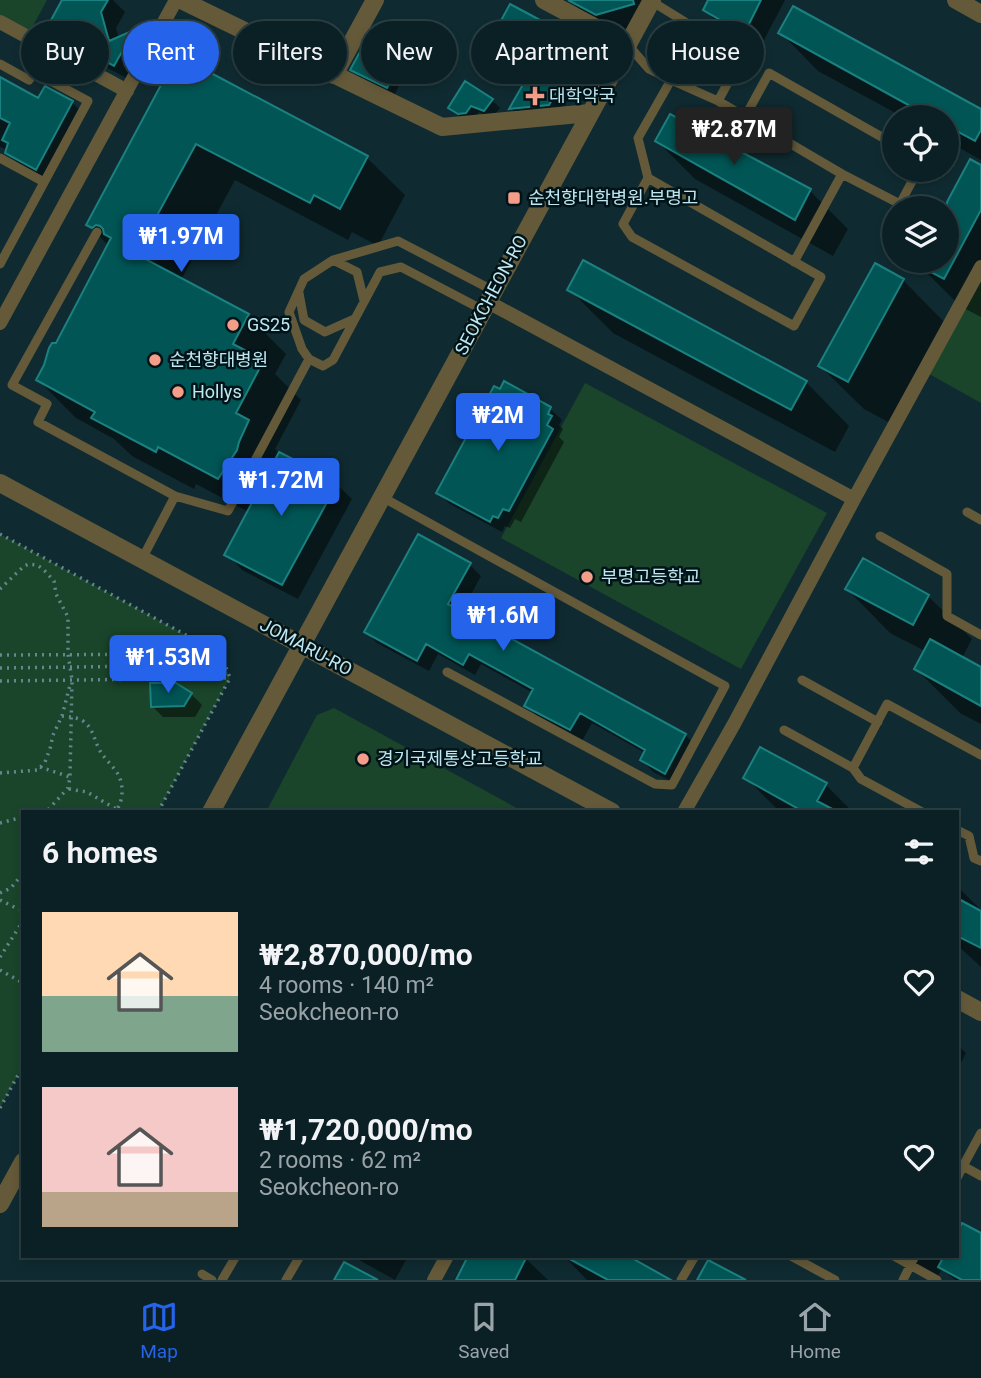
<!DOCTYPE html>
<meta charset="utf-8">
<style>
:root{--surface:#0b2025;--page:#192d32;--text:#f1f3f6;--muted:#9aa3a7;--line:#2b3e42;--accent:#2563eb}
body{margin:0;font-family:Roboto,"Noto Sans KR",sans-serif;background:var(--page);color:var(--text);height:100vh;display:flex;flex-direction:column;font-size:26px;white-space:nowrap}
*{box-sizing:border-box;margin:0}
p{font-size:23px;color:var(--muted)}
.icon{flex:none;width:38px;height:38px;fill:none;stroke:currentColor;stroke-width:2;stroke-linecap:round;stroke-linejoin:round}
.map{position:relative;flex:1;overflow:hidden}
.drawer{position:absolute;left:21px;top:810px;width:938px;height:448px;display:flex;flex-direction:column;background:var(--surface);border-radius:0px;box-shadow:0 4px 10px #0003,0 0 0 2px var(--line)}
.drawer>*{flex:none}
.hud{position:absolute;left:21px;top:21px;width:940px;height:63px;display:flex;gap:14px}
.fabs{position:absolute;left:882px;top:105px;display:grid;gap:14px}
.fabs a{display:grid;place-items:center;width:77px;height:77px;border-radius:50%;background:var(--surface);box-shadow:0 4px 10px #0003,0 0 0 2px var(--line);font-size:35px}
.price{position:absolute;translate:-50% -60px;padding:0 16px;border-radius:7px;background:var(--accent);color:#fff;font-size:23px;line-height:46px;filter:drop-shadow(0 2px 4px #0008)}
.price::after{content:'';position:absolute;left:50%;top:42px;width:21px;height:16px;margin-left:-10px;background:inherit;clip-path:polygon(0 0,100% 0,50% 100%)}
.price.active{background:#222;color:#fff}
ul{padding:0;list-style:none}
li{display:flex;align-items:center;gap:21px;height:175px;padding:0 21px}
li span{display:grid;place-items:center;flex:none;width:196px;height:140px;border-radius:0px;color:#555}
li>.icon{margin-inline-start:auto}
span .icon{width:84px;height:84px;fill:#fffc;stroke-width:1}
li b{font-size:30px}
h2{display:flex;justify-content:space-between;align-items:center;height:84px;padding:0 21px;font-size:30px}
.chip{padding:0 24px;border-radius:32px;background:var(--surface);box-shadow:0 4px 10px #0003,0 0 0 2px var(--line);font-size:24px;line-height:63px}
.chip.active{background:var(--accent);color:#fff}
.menu{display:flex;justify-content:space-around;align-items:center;height:98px;border-top:2px solid var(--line);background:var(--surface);font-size:19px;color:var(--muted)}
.menu a{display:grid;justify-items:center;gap:4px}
.menu .active{color:var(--accent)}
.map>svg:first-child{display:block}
</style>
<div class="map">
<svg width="981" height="1280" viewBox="0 0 981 1280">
<rect width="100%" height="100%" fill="#0f2b31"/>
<path fill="#1a452a" d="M0 0H47L27 37 0 22Z
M981 267V403L924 371Z
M585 383 827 513 741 669 501 538Z
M0 534 221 654 230 678 158 812H23V1066L0 1108Z
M334 708 524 812H266L317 715Z"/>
<path fill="#0007" d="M64 0H113L125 12 116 28 119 38 133 32 148 47 130 80 64 44 48 29Z
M570 0H642L625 31 617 34 588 18Z
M710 0H785L764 40 761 39 757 46 720 25 705 10Z
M539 22 548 31 561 34 579 53 582 68 577 77 557 88 567 98 558 113 520 118 512 109 534 67 533 62 504 46 494 37Z
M781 33 981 111V160L947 141V117H903L818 71Z
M178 57 367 158 405 195 378 246 352 232 348 240 235 180 181 280 248 316 286 354 275 374 301 400 275 449 282 455 336 484 352 499 298 599 242 570 227 554 249 512 196 484 194 489 132 456 114 439 76 418 38 380 109 246 88 225Z
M397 68 404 75 395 94 360 77 352 69Z
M0 79 38 100 72 102 83 114 48 180 19 164 7 152 8 150 0 147Z
M466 83 492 100 500 108 492 118 479 112 474 120 467 121 458 115 450 108Z
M671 117 810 191 848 229 833 256 695 179 657 141Z
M970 161 981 167V317L960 306 917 263 918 261H947V208H945Z
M903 280 946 324 892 424 864 409 820 366Z
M570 290 806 382 849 426 835 452 613 333Z
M505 383 550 409 562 420 559 425 563 429 559 437 564 442 521 522 515 519 510 528 505 526 502 532 450 504 438 493Z
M469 564 481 576 461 613 685 735 697 747 677 784 653 772 642 760 645 753 592 723 582 741 538 717 526 705 533 693 481 664 475 675 438 654 429 671 377 643 366 632Z
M847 589 928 596 972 639 962 658 981 669V724L960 713 916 669 925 651 890 633Z
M191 694 202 705 195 717H163L152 706Z
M746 778 826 785 853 812H780Z
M957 886 981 910V967L957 945Z
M957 1045 966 1053 957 1070Z
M981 1235V1280H955L942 1269 936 1280 890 1256H957Z
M352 1256H408L395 1280Z
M523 1256 548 1280H461Z
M564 1256H625L667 1280H587Z"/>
<path fill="#015655" stroke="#1b8180" stroke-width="2" d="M62 0H108L101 12 109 41 134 30 114 66 46 29Z
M568 0H633L634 4 596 15Z
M708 0H761L748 26 745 25 741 32 703 10Z
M510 4 540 20 536 27 555 30 562 33 571 42 573 58 568 68 546 80 559 88 549 105 509 109 533 67 529 65 533 59 492 37Z
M793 6 981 109V130L975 141 947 126V117H930L778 33Z
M362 48 398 67 387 88 350 70Z
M177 55 368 156 340 209 314 195 310 203 196 144 136 254 249 314 233 344 264 360 236 413 249 420 239 442 237 450 218 479 158 447 156 452 91 418 95 412 36 380 44 365 49 348 52 343H56L111 238 104 234 103 229 100 226 96 225 92 228 86 225Z
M0 77 38 98 45 86 73 101 36 170 5 153 8 143 2 140 10 123 0 118Z
M465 81 493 99 484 111 471 106 466 113 458 114 448 108Z
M670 114 811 189 795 220 655 141Z
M970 159 981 165V210L944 279 910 261H947V202Z
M583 260 807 381 791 410 567 290Z
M875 263 904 279 848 382 818 366Z
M504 381 551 407 548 414 552 416 547 425 553 429 509 511 503 509 498 518 493 516 490 522 436 493 494 386 500 389Z
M279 452 338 482 282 585 224 555Z
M418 534 471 563 448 604 686 734 665 774 640 760 645 750 580 713 570 730 524 706 533 689 469 654 463 665 426 644 417 661 364 632Z
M863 558 929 595 913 625 845 589Z
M930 639 981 667V706L914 669Z
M150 683H176L192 693 184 706 151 707Z
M760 747 827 783 817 801 838 812H804L743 778Z
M957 898 981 911V948L957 936Z
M962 1223 981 1233V1280H962L938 1267 944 1256H957V1232Z
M468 1256H527L515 1280H456Z
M564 1256H628L671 1280H608Z
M708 1260 746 1280H697Z
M344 1262 378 1280H334Z"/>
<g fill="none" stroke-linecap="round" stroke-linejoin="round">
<path stroke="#65878f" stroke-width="3.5" stroke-dasharray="2 5" stroke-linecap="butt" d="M0 534 221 654 230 678 158 812
M0 589 24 566 29 564 37 565 43 569 54 581 56 594 68 617V654L72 680 70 777 68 788 46 812
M0 655 219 654
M0 668 150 666
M0 681 230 678
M62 716C69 717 77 717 83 721 93 728 94 739 99 749 104 759 114 766 119 776 124 787 123 803 115 812
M40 767 70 777
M0 773 38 770 45 762 50 749 53 735 62 716 70 685
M69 789 87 792 118 810
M0 823 23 817
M0 893 11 888 23 873
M0 900 16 908 23 910
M0 957 23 921
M0 970 23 983
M0 1108 23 1066"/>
<path stroke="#645a3a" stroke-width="9" d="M651 1 742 57 718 101
M628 45 649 69 671 80 638 138 648 178 623 224 632 237 794 326 821 277 648 178
M0 64 29 80 34 72 88 101 0 264
M671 80 718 101 842 174 900 204 918 170
M745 117 769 73 894 144
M0 158 44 182
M97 232 12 385 47 404 38 422 175 496 142 559
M333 260 357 272 364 301
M794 262 842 174
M299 293 304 320 325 332 354 319
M483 310 401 267 380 272 333 360 323 366 309 359 302 349 289 312 304 279 333 260 398 241 494 291
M175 496 228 511 309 359
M382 497 725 686 672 785 655 784 447 672
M967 512 981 520
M880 536 947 574V616L981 635
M802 680 878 722
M784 730 853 768
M922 812 861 779 853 768 887 704 981 755
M957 830 969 836 974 858 981 861
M963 1166 981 1133
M957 1178 963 1166 981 1176
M791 1256 835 1280
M894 1256 937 1280
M202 1274 212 1280
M222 1280 236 1256
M286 1280 300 1256
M681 1280 695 1256
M903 1280 915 1256"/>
<path stroke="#645a3a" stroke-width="14" d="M0 22 127 91
M488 302 854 499
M0 323 176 0
M684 812 734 724 854 499 981 267
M434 1280 447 1256"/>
<path stroke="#645a3a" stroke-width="18" d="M181 0 442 127 590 113
M544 0 628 45
M334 75 375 0"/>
<path stroke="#645a3a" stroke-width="18" d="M956 0 981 14
M0 483 612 812
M211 812 652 0
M957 999 981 1012
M0 1204 23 1162"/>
</g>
<g fill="#f49e8a" stroke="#001318" stroke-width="2.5">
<path d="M531.5 85.5h7v7h7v7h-7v7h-7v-7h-7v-7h7z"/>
<rect x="507" y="191" width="14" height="14" rx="3.5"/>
<circle cx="233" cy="325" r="7"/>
<circle cx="155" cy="360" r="7"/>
<circle cx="178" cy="392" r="7"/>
<circle cx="587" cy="577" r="7"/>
<circle cx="363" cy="759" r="7"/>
</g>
<g text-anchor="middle" stroke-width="5" stroke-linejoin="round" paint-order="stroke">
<g font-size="18" fill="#bee7f0" stroke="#001318" text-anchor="start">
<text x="549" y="102">대학약국</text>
<text x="528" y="204">순천향대학병원.부명고</text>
<text x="247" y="331">GS25</text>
<text x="169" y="366">순천향대병원</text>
<text x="192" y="398">Hollys</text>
<text x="601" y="583">부명고등학교</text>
<text x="377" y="765">경기국제통상고등학교</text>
</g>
<g font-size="18" fill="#bee7f0" stroke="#001318">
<text transform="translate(491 295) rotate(-62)" y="6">SEOKCHEON-RO</text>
<text transform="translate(306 647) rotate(28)" y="6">JOMARU-RO</text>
</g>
</g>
</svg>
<div class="fabs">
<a><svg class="icon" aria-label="locate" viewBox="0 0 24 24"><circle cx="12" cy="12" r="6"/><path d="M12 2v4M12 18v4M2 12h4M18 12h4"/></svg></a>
<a><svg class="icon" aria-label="layers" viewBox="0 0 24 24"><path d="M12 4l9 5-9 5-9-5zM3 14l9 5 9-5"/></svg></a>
</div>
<b class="price active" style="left:734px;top:167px">₩2.87M</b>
<b class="price" style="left:181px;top:274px">₩1.97M</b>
<b class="price" style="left:498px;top:453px">₩2M</b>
<b class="price" style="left:281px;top:518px">₩1.72M</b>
<b class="price" style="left:503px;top:653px">₩1.6M</b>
<b class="price" style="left:168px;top:695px">₩1.53M</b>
<div class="hud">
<a class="chip">Buy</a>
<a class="chip active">Rent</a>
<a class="chip">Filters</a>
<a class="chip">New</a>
<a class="chip">Apartment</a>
<a class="chip">House</a>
</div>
<section class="drawer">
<h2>6 homes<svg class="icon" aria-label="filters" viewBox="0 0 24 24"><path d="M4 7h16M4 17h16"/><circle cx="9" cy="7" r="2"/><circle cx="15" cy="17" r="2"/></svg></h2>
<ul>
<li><span style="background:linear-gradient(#ffd9b3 60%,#7fa58c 0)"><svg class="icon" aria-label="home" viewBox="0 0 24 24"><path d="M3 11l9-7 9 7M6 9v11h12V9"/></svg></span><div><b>₩2,870,000/mo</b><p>4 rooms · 140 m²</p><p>Seokcheon-ro</p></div><svg class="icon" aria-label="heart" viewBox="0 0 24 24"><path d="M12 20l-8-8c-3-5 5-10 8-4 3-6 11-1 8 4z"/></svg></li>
<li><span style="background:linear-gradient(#f6c9c9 75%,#b9a48a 0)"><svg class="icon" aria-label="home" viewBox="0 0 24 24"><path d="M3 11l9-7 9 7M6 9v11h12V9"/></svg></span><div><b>₩1,720,000/mo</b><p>2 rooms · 62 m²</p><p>Seokcheon-ro</p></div><svg class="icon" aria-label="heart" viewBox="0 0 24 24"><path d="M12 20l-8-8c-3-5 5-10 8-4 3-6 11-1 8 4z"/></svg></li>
</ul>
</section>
</div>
<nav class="menu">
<a class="active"><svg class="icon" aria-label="map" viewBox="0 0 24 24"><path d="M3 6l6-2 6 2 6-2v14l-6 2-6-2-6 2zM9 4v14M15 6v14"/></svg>Map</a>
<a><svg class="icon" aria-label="saved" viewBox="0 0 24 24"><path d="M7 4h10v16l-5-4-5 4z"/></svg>Saved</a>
<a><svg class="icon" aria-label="home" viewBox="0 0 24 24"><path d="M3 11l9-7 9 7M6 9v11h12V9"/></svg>Home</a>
</nav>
